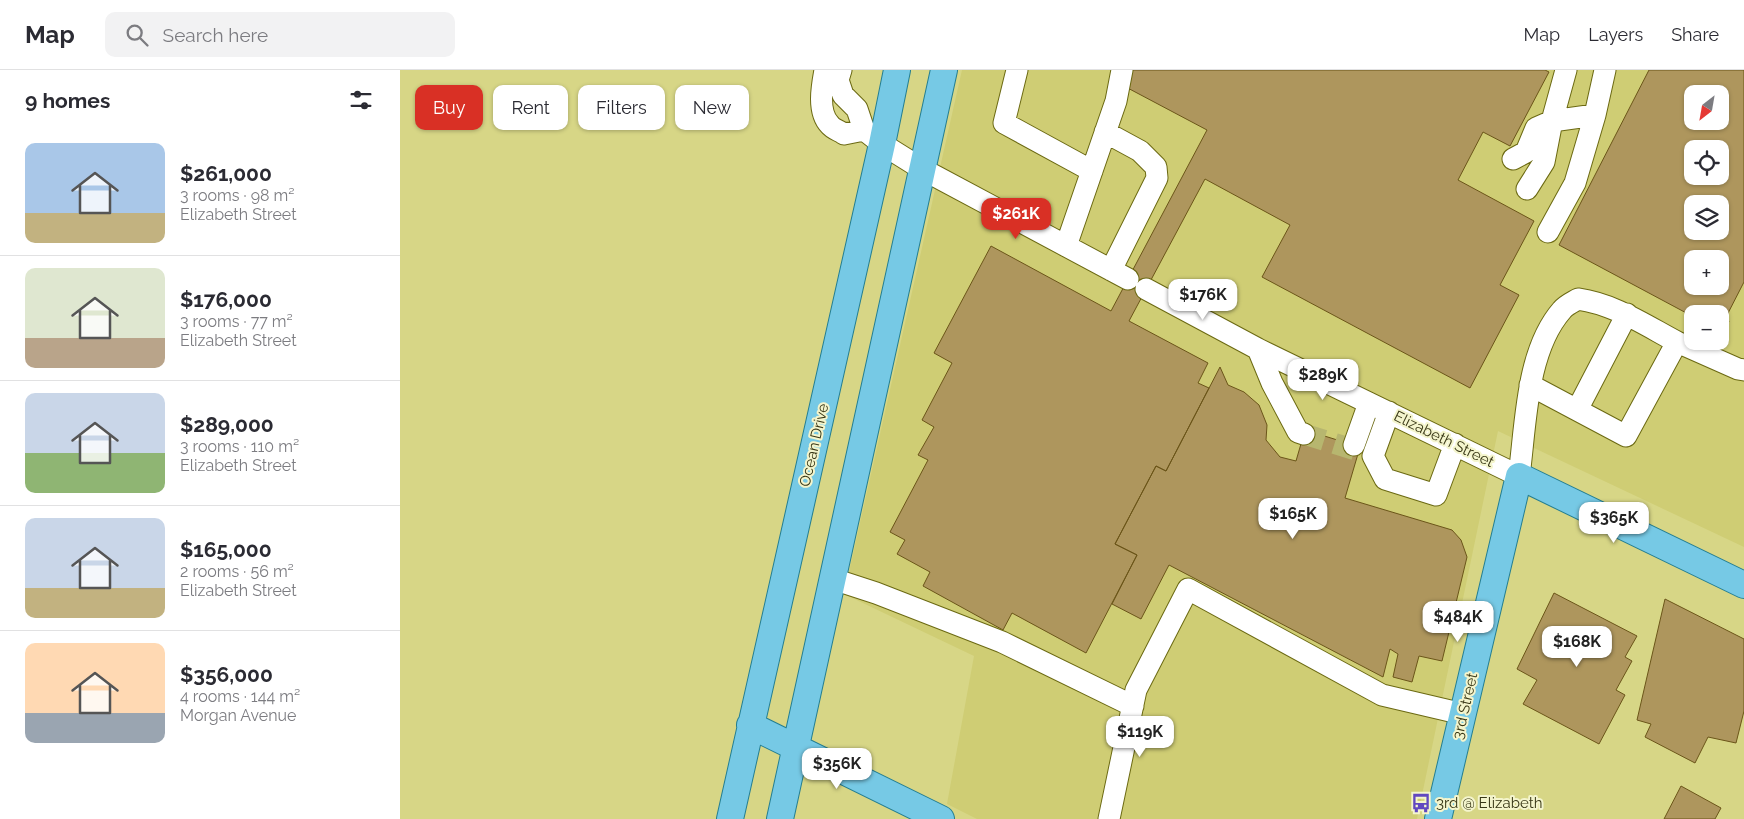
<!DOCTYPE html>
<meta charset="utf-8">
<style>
:root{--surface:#fff;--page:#f2f2f3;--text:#2b2b33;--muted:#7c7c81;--line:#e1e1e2;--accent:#d93025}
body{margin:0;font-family:Raleway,sans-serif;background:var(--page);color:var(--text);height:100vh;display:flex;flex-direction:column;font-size:19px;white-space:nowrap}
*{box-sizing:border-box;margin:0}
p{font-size:16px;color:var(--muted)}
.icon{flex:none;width:28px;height:28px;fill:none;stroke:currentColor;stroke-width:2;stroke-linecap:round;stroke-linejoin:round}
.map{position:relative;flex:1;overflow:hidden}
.details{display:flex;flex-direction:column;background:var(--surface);width:400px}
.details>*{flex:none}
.guide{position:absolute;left:15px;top:15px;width:475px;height:45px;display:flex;gap:10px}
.needle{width:32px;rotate:211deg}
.controls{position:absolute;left:1284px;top:15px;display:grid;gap:10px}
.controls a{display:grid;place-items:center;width:45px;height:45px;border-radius:10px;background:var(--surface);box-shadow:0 1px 4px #0004;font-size:25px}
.price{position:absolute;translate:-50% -42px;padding:0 11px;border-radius:10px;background:#fff;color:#222;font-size:16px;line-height:32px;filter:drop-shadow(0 1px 2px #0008)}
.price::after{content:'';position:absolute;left:50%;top:30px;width:15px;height:11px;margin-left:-8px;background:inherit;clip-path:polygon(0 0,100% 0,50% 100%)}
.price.current{background:var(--accent);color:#fff}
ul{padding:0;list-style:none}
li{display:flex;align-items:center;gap:15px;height:125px;padding:0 25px}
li+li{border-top:1px solid var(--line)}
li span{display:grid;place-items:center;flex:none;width:140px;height:100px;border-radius:10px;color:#555}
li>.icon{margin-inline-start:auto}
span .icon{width:60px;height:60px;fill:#fffc;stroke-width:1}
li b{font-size:21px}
h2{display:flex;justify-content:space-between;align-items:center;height:60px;padding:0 25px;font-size:21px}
.tag{padding:0 18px;border-radius:10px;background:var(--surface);box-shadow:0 1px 4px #0004;font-size:18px;line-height:45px}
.tag.current{background:var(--accent);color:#fff}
header{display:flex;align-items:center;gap:30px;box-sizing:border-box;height:70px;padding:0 25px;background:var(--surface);border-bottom:1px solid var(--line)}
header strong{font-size:24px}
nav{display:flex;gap:28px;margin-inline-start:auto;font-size:18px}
.search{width:350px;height:45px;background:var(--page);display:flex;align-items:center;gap:12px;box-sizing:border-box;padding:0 18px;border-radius:10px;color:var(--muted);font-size:19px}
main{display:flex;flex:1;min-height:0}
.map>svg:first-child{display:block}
</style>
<header>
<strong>Map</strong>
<div class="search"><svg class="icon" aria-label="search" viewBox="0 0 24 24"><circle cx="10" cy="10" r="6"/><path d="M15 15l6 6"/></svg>Search here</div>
<nav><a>Map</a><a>Layers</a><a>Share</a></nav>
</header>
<main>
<section class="details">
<h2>9 homes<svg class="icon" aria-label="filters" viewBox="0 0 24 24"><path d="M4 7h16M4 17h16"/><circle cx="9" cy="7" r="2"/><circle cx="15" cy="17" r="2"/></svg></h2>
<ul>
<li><span style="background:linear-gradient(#a9c7e8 70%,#c2b280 0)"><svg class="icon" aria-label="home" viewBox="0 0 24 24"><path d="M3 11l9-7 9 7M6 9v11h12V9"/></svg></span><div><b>$261,000</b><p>3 rooms · 98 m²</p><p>Elizabeth Street</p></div></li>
<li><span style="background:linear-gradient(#dfe7d0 70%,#b9a48a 0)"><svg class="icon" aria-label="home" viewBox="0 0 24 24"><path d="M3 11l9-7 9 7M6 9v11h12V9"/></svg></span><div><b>$176,000</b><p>3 rooms · 77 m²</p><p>Elizabeth Street</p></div></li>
<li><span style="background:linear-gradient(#c9d6e8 60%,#8fb573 0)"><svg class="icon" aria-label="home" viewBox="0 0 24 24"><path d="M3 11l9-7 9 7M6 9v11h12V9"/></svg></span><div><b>$289,000</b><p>3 rooms · 110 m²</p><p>Elizabeth Street</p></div></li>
<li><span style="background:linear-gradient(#c9d6e8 70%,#c2b280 0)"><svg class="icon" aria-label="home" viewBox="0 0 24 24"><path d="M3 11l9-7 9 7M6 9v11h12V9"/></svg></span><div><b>$165,000</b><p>2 rooms · 56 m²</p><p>Elizabeth Street</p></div></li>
<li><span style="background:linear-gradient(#ffd9b3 70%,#9aa5b1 0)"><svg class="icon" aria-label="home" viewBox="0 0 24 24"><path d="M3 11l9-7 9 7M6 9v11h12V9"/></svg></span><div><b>$356,000</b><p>4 rooms · 144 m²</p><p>Morgan Avenue</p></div></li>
</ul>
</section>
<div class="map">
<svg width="1344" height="749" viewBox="0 0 1344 749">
<rect width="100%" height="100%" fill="#d7d686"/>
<path fill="#cfcd74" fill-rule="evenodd" d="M562 0H1344V477L1098 361 1017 749H577L547 734 574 586 444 524ZM1292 24H1320V51H1292ZM1292 79H1320V106H1292ZM1292 134H1320V161H1292ZM1292 189H1320V216H1292ZM1292 244H1320V271H1292Z"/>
<path fill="#ae965d" stroke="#6b5519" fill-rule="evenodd" d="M730 0H1145L1149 2 1110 76 1083 62 1058 110 1134 151 1100 215 1119 225 1070 318 862 207 890 155 805 109 729 251 808 293 798 313 809 318 766 401 756 396 715 474 737 485 686 583 612 543 603 560 523 516 530 502 497 484 505 470 490 462 528 390 518 385 534 357 522 350 552 293 534 283 591 176 711 241 807 60 722 15Z
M1249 0H1344V212L1325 249 1329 251 1323 262 1320 260V244H1292V246L1159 175ZM1292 24H1320V51H1292ZM1292 79H1320V106H1292ZM1292 134H1320V161H1292ZM1292 189H1320V216H1292Z
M820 297 828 315 844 322 859 335 867 355 866 370 880 387 896 391 905 360 960 377 945 428 1052 460 1061 470 1067 487 1042 591 1019 586 1012 612 993 607 998 584 990 579 983 607 769 495 741 549 712 534 737 485 715 474 756 396 766 401Z
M1154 523 1237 566 1225 587 1232 591 1216 620 1225 625 1199 674 1123 634 1137 610 1117 599Z
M1265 529 1344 569V641L1336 673 1308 667 1295 693 1245 667 1251 654 1237 650Z
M1281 716 1321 738 1315 749H1264Z"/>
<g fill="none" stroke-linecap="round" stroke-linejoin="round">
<path stroke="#b7b66f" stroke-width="21" stroke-dasharray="21 11" stroke-linecap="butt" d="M904 364 959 381"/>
<defs>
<path id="minor" d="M425 0C422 16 417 42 430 55 433 59 440 61 444 64L464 60
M441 0 438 10 443 25 457 39 464 60 482 74 522 99 728 209
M617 0 604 53 692 101
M705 62 740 81 756 97 757 108 711 200
M1113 89 1126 82 1136 58 1152 51 1166 0
M1127 119 1144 92 1152 51 1195 45
M1148 162 1175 113 1195 45 1205 0
M666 176 716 31 722 0
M746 219 858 279 1119 406C1126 354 1126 281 1162 240 1166 235 1173 232 1178 229 1214 234 1245 255 1277 272L1226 366 1130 315
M1277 272 1338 299 1344 300
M858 279 872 313 898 362 904 364
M1177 340 1227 244
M989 342 973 386 985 409 1036 425 1055 374
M954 375 969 333
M433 509 476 523 602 572 733 636
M709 749 736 620 788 519 982 625 1063 644"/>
<path id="major" d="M350 655 541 749
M330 749 482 74 497 0
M380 749 544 0
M1038 749 1119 406 1344 515"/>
</defs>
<use href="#minor" stroke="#6b6912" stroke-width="23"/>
<use href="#major" stroke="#247e91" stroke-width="28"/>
<use href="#minor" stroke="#fff" stroke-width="21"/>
<use href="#major" stroke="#76c9e5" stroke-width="26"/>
</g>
<defs>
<symbol id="bus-bare" viewBox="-9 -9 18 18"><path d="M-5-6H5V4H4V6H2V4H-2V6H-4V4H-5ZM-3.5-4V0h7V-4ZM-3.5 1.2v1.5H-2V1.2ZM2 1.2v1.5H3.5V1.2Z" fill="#6148c0" stroke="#f4f5cd" stroke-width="2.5" paint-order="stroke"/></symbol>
</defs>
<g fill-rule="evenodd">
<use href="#bus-bare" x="1007" y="719" width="28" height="28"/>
</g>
<g text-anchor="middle" stroke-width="4" stroke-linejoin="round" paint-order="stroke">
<g font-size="15" fill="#373615" stroke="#f4f5cd">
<text transform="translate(1044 369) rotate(26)" y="5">Elizabeth Street</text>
<text transform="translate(414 375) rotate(-77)" y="5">Ocean Drive</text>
<text transform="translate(1065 636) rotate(-77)" y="5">3rd Street</text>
</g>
<g font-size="15" fill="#373615" stroke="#f4f5cd" text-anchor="start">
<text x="1036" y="738">3rd @ Elizabeth</text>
</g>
</g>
</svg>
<div class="controls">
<a><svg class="needle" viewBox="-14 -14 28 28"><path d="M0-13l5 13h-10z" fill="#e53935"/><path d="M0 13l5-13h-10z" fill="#7c7c81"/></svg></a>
<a><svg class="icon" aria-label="locate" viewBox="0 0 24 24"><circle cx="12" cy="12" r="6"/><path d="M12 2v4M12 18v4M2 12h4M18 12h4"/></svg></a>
<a><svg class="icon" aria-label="layers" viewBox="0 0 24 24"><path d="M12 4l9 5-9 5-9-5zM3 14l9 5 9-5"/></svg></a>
<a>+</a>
<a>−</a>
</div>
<b class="price current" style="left:616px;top:170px">$261K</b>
<b class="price" style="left:803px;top:251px">$176K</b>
<b class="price" style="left:923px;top:331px">$289K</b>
<b class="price" style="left:893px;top:470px">$165K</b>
<b class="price" style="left:1214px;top:474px">$365K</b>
<b class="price" style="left:1058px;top:573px">$484K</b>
<b class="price" style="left:1177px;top:598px">$168K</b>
<b class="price" style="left:740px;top:688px">$119K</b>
<b class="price" style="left:437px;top:720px">$356K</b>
<div class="guide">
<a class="tag current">Buy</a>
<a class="tag">Rent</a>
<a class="tag">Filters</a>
<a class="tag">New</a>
</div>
</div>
</main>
